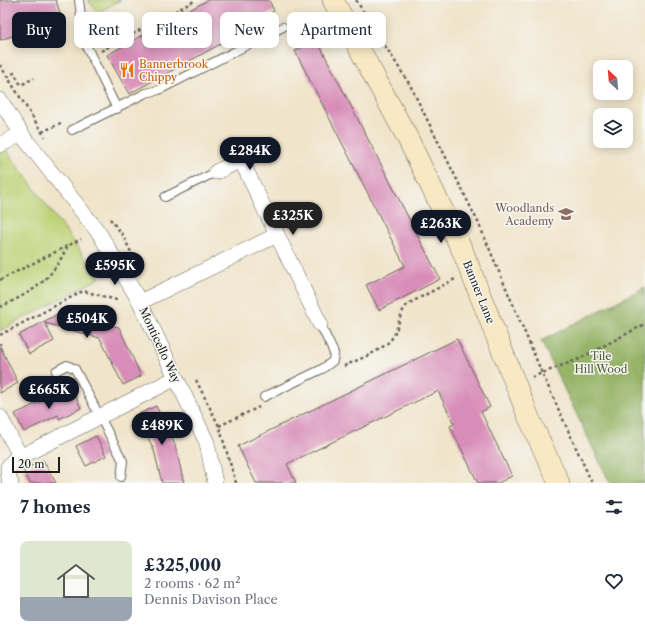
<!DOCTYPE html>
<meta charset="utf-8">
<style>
:root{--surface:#fff;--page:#f6f6f7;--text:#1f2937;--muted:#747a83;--accent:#111827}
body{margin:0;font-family:"Libre Caslon Text",serif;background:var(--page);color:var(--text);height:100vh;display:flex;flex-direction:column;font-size:15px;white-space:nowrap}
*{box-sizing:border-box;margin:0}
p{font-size:13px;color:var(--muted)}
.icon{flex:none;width:22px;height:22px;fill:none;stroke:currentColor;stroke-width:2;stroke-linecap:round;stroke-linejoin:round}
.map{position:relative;height:483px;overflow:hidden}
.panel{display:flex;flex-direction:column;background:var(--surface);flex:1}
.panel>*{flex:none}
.top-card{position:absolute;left:12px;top:12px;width:400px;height:36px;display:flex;gap:8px}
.needle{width:26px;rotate:334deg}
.tools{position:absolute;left:593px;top:60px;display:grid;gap:8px}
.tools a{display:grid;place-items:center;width:40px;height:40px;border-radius:8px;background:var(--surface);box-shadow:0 2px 10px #0003;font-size:20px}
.scale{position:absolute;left:12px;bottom:10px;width:48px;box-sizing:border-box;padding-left:4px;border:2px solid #1c1c1c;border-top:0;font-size:11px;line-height:14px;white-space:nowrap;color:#1c1c1c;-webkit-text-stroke:3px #f6f6f2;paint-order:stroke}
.price{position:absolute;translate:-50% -34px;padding:0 9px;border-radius:14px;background:var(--accent);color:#fff;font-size:13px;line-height:26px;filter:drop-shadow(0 1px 2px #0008)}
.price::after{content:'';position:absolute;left:50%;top:24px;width:12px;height:9px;margin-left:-6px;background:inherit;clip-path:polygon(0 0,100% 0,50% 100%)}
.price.current{background:#222;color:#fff}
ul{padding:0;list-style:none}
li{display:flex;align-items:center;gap:12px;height:100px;padding:0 20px}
li span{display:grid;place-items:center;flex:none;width:112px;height:80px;border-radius:8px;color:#555}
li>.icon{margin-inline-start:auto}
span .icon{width:48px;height:48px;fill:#fffc;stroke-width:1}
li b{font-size:17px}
h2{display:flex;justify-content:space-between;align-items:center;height:48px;padding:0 20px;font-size:17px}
.tag{padding:0 14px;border-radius:8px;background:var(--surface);box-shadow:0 2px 10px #0003;font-size:14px;line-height:36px}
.tag.current{background:var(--accent);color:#fff}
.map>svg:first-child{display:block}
</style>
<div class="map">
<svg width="645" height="483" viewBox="0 0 645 483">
<rect width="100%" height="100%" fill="#f6f6f2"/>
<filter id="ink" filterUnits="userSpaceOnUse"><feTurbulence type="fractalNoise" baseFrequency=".025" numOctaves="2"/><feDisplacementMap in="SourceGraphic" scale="8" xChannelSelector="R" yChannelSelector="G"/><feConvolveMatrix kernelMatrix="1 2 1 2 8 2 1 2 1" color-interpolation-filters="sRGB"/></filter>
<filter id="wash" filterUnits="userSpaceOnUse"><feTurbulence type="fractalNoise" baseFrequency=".012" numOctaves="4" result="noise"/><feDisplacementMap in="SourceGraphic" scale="16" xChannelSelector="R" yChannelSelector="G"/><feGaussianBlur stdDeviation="0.9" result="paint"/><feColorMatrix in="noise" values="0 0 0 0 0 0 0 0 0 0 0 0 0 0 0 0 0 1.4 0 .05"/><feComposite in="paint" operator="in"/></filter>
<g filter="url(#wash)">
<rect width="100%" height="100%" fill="#f0e4ca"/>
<path fill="#bdd276" stroke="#6c7749" d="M87 0H121L98 12Z
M4 147 100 278 0 331V149Z"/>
<path fill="#96b467" stroke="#596842" d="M645 287V483H610L541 341Z"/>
<g id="blocks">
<path fill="#d88cb8" d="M0 0H56L62 20 0 40Z
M208 0H269L274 11 224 38 226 41 129 94 107 55Z
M317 40 440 279 379 310 366 285 405 266 295 51Z
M79 308 107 316 104 324 119 327 141 376 123 385 100 338 45 323 54 341 29 354 19 335 67 309 78 311Z
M457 339 490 407 481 412 512 476 498 483H478L450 426 454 424 438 391 287 464 296 483H256L238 446Z
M0 346 18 383 0 393Z
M71 387 81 408 59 419 58 415 24 432 15 414Z
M156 406 175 445 184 483H162L154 450 137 415Z
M96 436 106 456 86 466 76 446Z
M43 460 56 483H30L23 470Z"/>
</g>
</g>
<g filter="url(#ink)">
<use href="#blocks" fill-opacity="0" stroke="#666259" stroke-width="1"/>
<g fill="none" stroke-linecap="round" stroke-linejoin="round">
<defs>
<path id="lane" d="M79 0 83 32 87 47 117 109
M83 32 100 23
M72 130 146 93 159 90 283 27
M165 197 216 172
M56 371 67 365 75 369 123 461 121 477
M264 397 322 369 333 361 334 353 320 324"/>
<path id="street" d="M0 100 25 139 99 233 140 302 207 443 215 483
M0 145 21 134
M241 160 320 324
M216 172 272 145
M140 302 277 235
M0 417 20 456
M11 483 9 480 8 467 14 460 176 378"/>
<path id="secondary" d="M333 0 408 139 463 252 529 418 559 483"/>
</defs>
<use href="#lane" stroke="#666259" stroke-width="10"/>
<use href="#street" stroke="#666259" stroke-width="16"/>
<use href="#secondary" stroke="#666259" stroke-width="22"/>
<path stroke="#666259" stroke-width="2.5" stroke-dasharray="3 3" stroke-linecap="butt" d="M356 0 410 85 478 222 542 373 592 483
M101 51 196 0
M0 65 45 137
M7 77 14 73 21 85 34 78
M42 132 63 122
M110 219 122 234 138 266
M0 280 81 239
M0 307C36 290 51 281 68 245
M0 335 83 291 117 300
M0 343V345
M344 366C359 359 386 350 394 335 399 325 400 311 408 304L455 279
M532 377 579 359 645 324
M196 380 219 426 236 483
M219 426 259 407"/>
<use href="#lane" stroke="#fff" stroke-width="8"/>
<use href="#street" stroke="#fff" stroke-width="15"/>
<use href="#secondary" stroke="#f8e8c3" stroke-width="21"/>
</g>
</g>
<defs>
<symbol id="restaurant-bare" viewBox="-9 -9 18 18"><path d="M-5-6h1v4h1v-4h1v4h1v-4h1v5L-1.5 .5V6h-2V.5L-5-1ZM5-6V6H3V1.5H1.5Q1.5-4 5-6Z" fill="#e8710a" stroke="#f6f6f2" stroke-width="2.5" paint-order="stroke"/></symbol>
<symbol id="school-bare" viewBox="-9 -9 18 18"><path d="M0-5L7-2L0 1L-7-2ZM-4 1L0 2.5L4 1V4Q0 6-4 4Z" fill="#8d6e63" stroke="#f6f6f2" stroke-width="2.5" paint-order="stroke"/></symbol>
</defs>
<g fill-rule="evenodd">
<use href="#restaurant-bare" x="116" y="59" width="22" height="22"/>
<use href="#school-bare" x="555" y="203" width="22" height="22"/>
</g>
<g text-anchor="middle" stroke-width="3" stroke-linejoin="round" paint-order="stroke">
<g font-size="11" fill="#c56008" stroke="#f6f6f2" text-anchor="start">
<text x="139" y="68">Bannerbrook<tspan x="139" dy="13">Chippy</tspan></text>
</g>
<g font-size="11" fill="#785e54" stroke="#f6f6f2" text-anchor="end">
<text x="554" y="212">Woodlands<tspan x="554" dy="13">Academy</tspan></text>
</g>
<g font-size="11" fill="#1c1c1c" stroke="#f6f6f2">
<text transform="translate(479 292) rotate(68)" y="4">Banner Lane</text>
<text transform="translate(160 345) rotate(65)" y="4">Monticello Way</text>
</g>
<g font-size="11" fill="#545c3c" stroke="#f6f6f2">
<text x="601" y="360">Tile<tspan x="601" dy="13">Hill Wood</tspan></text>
</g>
</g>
</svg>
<div class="tools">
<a><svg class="needle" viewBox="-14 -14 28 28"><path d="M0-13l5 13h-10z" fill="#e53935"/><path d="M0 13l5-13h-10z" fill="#747a83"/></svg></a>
<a><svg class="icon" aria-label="layers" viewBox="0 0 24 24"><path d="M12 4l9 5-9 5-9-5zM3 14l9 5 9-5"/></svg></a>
</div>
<div class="scale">20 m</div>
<b class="price" style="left:250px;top:171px">£284K</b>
<b class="price current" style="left:293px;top:236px">£325K</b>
<b class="price" style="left:441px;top:244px">£263K</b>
<b class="price" style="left:115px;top:286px">£595K</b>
<b class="price" style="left:87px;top:339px">£504K</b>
<b class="price" style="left:49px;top:410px">£665K</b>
<b class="price" style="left:162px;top:446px">£489K</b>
<div class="top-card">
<a class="tag current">Buy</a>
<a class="tag">Rent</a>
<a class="tag">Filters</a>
<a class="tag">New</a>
<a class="tag">Apartment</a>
</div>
</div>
<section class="panel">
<h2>7 homes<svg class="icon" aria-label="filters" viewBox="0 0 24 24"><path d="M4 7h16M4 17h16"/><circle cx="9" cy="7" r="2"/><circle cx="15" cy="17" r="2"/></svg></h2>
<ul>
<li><span style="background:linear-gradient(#dfe7d0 70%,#9aa5b1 0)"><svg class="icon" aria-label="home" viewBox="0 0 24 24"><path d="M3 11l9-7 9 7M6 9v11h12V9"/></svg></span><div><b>£325,000</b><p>2 rooms · 62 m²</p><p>Dennis Davison Place</p></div><svg class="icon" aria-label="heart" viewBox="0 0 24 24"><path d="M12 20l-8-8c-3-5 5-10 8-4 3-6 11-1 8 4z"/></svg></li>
</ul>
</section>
